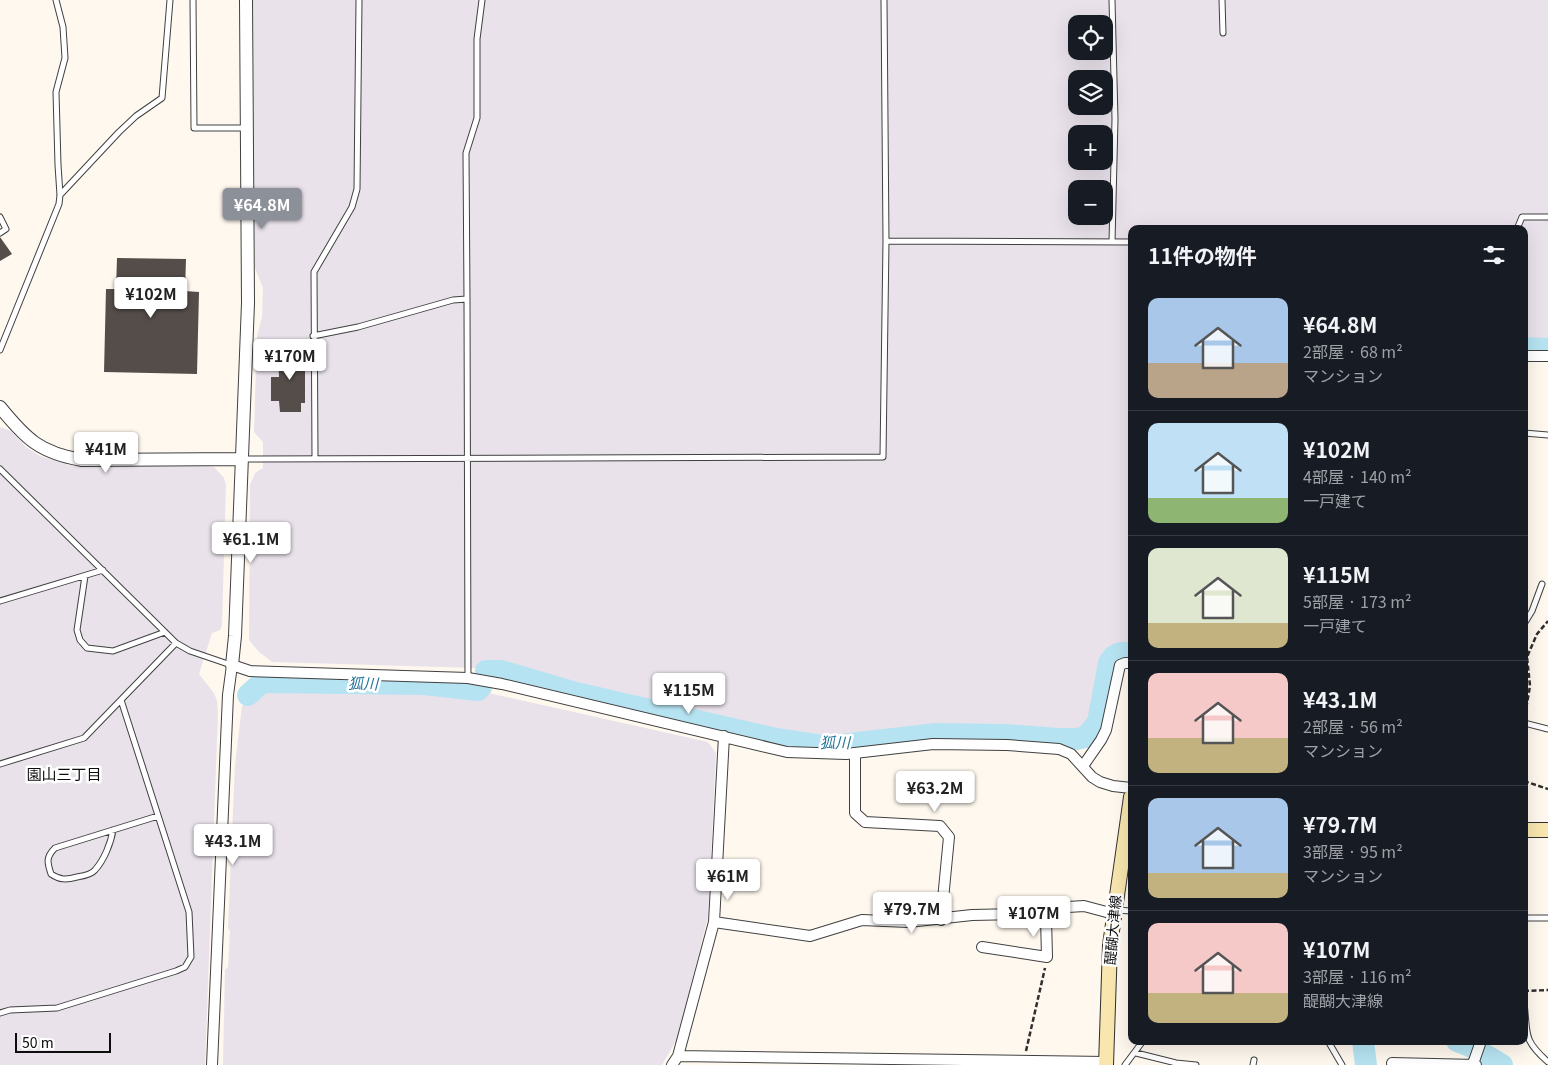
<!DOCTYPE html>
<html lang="ja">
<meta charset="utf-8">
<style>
:root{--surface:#171b24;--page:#20242c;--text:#f1f3f6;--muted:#9ea1a6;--line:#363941;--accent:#8c9099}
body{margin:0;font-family:Georgia,"Noto Sans JP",serif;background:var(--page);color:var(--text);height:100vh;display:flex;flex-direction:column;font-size:19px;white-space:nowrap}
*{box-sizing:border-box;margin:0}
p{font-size:16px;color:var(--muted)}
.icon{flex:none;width:28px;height:28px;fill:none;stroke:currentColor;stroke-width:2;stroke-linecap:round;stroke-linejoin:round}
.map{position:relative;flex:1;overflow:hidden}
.drawer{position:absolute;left:1128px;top:225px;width:400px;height:820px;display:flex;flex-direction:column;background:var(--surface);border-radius:10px;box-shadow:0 5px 20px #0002}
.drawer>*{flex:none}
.tools{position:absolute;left:1068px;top:15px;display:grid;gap:10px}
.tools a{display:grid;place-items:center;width:45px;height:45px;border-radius:10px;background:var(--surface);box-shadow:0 5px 20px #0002;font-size:25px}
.scale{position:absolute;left:15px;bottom:12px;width:96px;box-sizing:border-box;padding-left:5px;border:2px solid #0d0d0d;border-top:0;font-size:14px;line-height:18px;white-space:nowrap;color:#0d0d0d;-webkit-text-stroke:4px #fff;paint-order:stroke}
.price{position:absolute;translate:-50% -42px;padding:0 11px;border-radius:5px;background:#fff;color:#222;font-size:16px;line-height:32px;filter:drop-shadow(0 1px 2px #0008)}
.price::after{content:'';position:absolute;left:50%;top:30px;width:15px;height:11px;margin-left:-8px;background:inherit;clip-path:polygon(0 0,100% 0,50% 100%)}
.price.selected{background:var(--accent);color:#fff}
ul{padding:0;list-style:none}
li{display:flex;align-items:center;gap:15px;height:125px;padding:0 20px}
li+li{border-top:1px solid var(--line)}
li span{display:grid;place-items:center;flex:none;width:140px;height:100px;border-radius:10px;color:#555}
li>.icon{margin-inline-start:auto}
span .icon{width:60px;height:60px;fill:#fffc;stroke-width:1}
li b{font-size:21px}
h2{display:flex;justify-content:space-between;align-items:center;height:60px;padding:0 20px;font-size:21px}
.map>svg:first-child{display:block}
</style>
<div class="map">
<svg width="1548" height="1065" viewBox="0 0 1548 1065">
<rect width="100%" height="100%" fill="#fef8ee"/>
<path fill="#e9e2eb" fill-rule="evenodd" d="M252 0H1548V344L1524 343V229H1131V649H1118L1110 652 1103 659 1091 725 1082 730 996 728 925 729 860 737H813L793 734 509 669 272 662 259 652 249 640 250 485 255 473 263 468V442L254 432 257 336 262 317 263 288 255 268 253 187ZM1076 24H1104V51H1076ZM1076 79H1104V106H1076ZM1076 134H1104V161H1076ZM1076 189H1104V216H1076Z
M0 427 11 431 26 447 40 456 69 465 207 466 214 467 224 478 226 485 222 625 220 630 212 633 199 674 214 693 217 701 218 713 205 1065H0Z
M266 687 484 692 708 742 716 753 708 917 677 1039 662 1065H223L225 970 228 967 230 931 228 928 235 765 242 706Z"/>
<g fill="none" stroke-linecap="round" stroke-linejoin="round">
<path stroke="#b6e3f1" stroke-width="22" d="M1524 348 1548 349
M486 671H501L576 693 776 739 816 745 832 746 936 734 1004 735 1058 739H1076L1086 737 1098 722 1109 663C1114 653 1120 652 1131 653
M248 695 261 683 266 682 424 684 478 690 481 687
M1363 1041 1366 1065
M1457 1041 1470 1046 1502 1065"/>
</g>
<path fill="#544d4a" d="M0 237 12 254 0 261Z
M117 258 186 259 185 291 199 292 197 374 104 372 106 289H116Z
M278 349H305V403H301V412H280L279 401H271V377H279Z"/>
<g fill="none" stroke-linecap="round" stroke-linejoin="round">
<defs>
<path id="service" d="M193 0 194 128H245
M1222 0 1223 33
M60 195 119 132 136 116 162 98 170 0
M0 217 6 229 0 233
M1517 229 1522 217H1548
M886 241 1131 242
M1112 242 1115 119 1112 0
M467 299 466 153 477 118V39L482 0
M313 336 358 327 453 300 467 299 468 678
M0 350 59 204 60 195 58 165 56 92 65 58 63 27 56 0
M1524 433 1548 435
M315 458 314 272 352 207 357 189 359 0
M243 459 883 457 886 241 884 0
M0 469 176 643 190 651 231 665
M85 576 77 630 80 640 87 648 113 651 165 632
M0 601 103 570
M1524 624 1532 611 1542 584
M1524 723 1548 729
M0 764 84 738 176 643
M113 830C111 843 104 860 95 870 91 875 83 876 77 877 66 880 60 880 51 874 47 862 46 857 55 848L158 816
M1115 910 1131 911
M1524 918H1548
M1524 1003C1528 1034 1522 1039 1548 1062
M0 1013 10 1010 57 1008 176 971 185 967 191 957 189 912 121 700
M1328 1041 1342 1065
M1136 1053 1176 1063 1196 1065
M1125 1065 1143 1041
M1253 1065 1254 1060"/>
<path id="minor" d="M1524 356H1548
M855 753V813L865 822 940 826 949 837 941 920
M1083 766 1101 740 1106 730 1120 665 1125 663H1131
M714 922 810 936 862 920 908 922 972 915 1019 914 1046 918 1068 907 1084 906 1114 914
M982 947 1047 957 1046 918
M678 1056 1106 1062
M1392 1063 1476 1065
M1473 1064 1481 1041
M212 1065 228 695 232 665 250 671 468 678 502 684 787 752 846 754 933 744 1007 745 1059 749 1071 754 1092 777 1100 782 1113 786 1131 788
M672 1065 678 1056 714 922 724 736"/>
<path id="tertiary" d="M0 407C26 439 40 453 82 460L242 459
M232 665 235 636 248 303 246 0"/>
<path id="secondary" d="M1524 830H1548
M1106 1065 1110 945 1131 797"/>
</defs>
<use href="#service" stroke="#404040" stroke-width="7"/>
<use href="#minor" stroke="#404040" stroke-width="12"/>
<use href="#tertiary" stroke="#404040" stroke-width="14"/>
<use href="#secondary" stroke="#2f2f2f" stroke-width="16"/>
<path stroke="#2f2f2f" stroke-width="2.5" stroke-dasharray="5 2.5" stroke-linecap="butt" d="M1525 715 1530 686 1527 657 1537 634 1548 621
M1524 781 1548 789
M1524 991 1548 990
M1026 1051 1045 968"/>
<use href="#service" stroke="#fff" stroke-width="5"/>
<use href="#minor" stroke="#fff" stroke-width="10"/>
<use href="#tertiary" stroke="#fff" stroke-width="12"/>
<use href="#secondary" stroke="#f8e6ae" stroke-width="14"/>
</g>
<g text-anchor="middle" stroke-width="5" stroke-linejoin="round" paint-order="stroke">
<g font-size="14" fill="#0d0d0d" stroke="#fff">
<text transform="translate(1113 930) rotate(-85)" y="5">醍醐大津線</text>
</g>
<g font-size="15" font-style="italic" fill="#207194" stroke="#fff">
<text transform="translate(363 684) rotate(1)" y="5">狐川</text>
<text x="835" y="748">狐川</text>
</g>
<g font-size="15" fill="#0d0d0d" stroke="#fff">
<text x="64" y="780">園山三丁目</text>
</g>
</g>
</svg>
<div class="tools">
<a><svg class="icon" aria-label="locate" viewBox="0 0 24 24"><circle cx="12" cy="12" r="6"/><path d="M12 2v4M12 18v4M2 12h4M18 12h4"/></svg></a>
<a><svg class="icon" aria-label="layers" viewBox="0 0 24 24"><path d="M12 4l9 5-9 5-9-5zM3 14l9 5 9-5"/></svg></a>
<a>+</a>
<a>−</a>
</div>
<div class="scale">50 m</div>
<b class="price selected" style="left:262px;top:230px">¥64.8M</b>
<b class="price" style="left:151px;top:319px">¥102M</b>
<b class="price" style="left:290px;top:381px">¥170M</b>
<b class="price" style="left:106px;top:474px">¥41M</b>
<b class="price" style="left:251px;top:564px">¥61.1M</b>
<b class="price" style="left:689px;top:715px">¥115M</b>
<b class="price" style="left:935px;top:813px">¥63.2M</b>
<b class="price" style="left:233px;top:866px">¥43.1M</b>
<b class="price" style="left:728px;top:901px">¥61M</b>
<b class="price" style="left:912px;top:934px">¥79.7M</b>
<b class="price" style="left:1034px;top:938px">¥107M</b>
<section class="drawer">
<h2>11件の物件<svg class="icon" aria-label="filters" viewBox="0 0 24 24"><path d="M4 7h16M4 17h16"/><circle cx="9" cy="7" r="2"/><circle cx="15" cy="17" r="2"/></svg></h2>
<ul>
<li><span style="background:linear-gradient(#a9c7e8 65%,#b9a48a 0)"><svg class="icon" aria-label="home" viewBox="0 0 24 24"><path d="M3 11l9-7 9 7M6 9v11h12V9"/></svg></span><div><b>¥64.8M</b><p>2部屋 · 68 m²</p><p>マンション</p></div></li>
<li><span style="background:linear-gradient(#bfe0f5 75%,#8fb573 0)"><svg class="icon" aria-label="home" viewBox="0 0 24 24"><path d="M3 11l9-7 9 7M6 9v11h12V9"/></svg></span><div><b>¥102M</b><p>4部屋 · 140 m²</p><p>一戸建て</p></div></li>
<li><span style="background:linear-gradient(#dfe7d0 75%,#c2b280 0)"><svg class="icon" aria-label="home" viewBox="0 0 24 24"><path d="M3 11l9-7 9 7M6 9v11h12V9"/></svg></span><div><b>¥115M</b><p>5部屋 · 173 m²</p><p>一戸建て</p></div></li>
<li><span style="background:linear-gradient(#f6c9c9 65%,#c2b280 0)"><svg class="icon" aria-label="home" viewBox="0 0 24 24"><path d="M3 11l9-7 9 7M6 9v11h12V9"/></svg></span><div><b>¥43.1M</b><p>2部屋 · 56 m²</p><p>マンション</p></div></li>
<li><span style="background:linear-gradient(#a9c7e8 75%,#c2b280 0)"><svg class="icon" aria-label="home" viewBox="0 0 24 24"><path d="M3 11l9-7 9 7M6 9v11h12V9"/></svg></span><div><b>¥79.7M</b><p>3部屋 · 95 m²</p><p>マンション</p></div></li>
<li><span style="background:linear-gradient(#f6c9c9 70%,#c2b280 0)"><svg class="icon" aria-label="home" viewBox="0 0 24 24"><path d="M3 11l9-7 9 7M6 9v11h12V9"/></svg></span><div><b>¥107M</b><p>3部屋 · 116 m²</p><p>醍醐大津線</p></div></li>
</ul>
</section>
</div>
